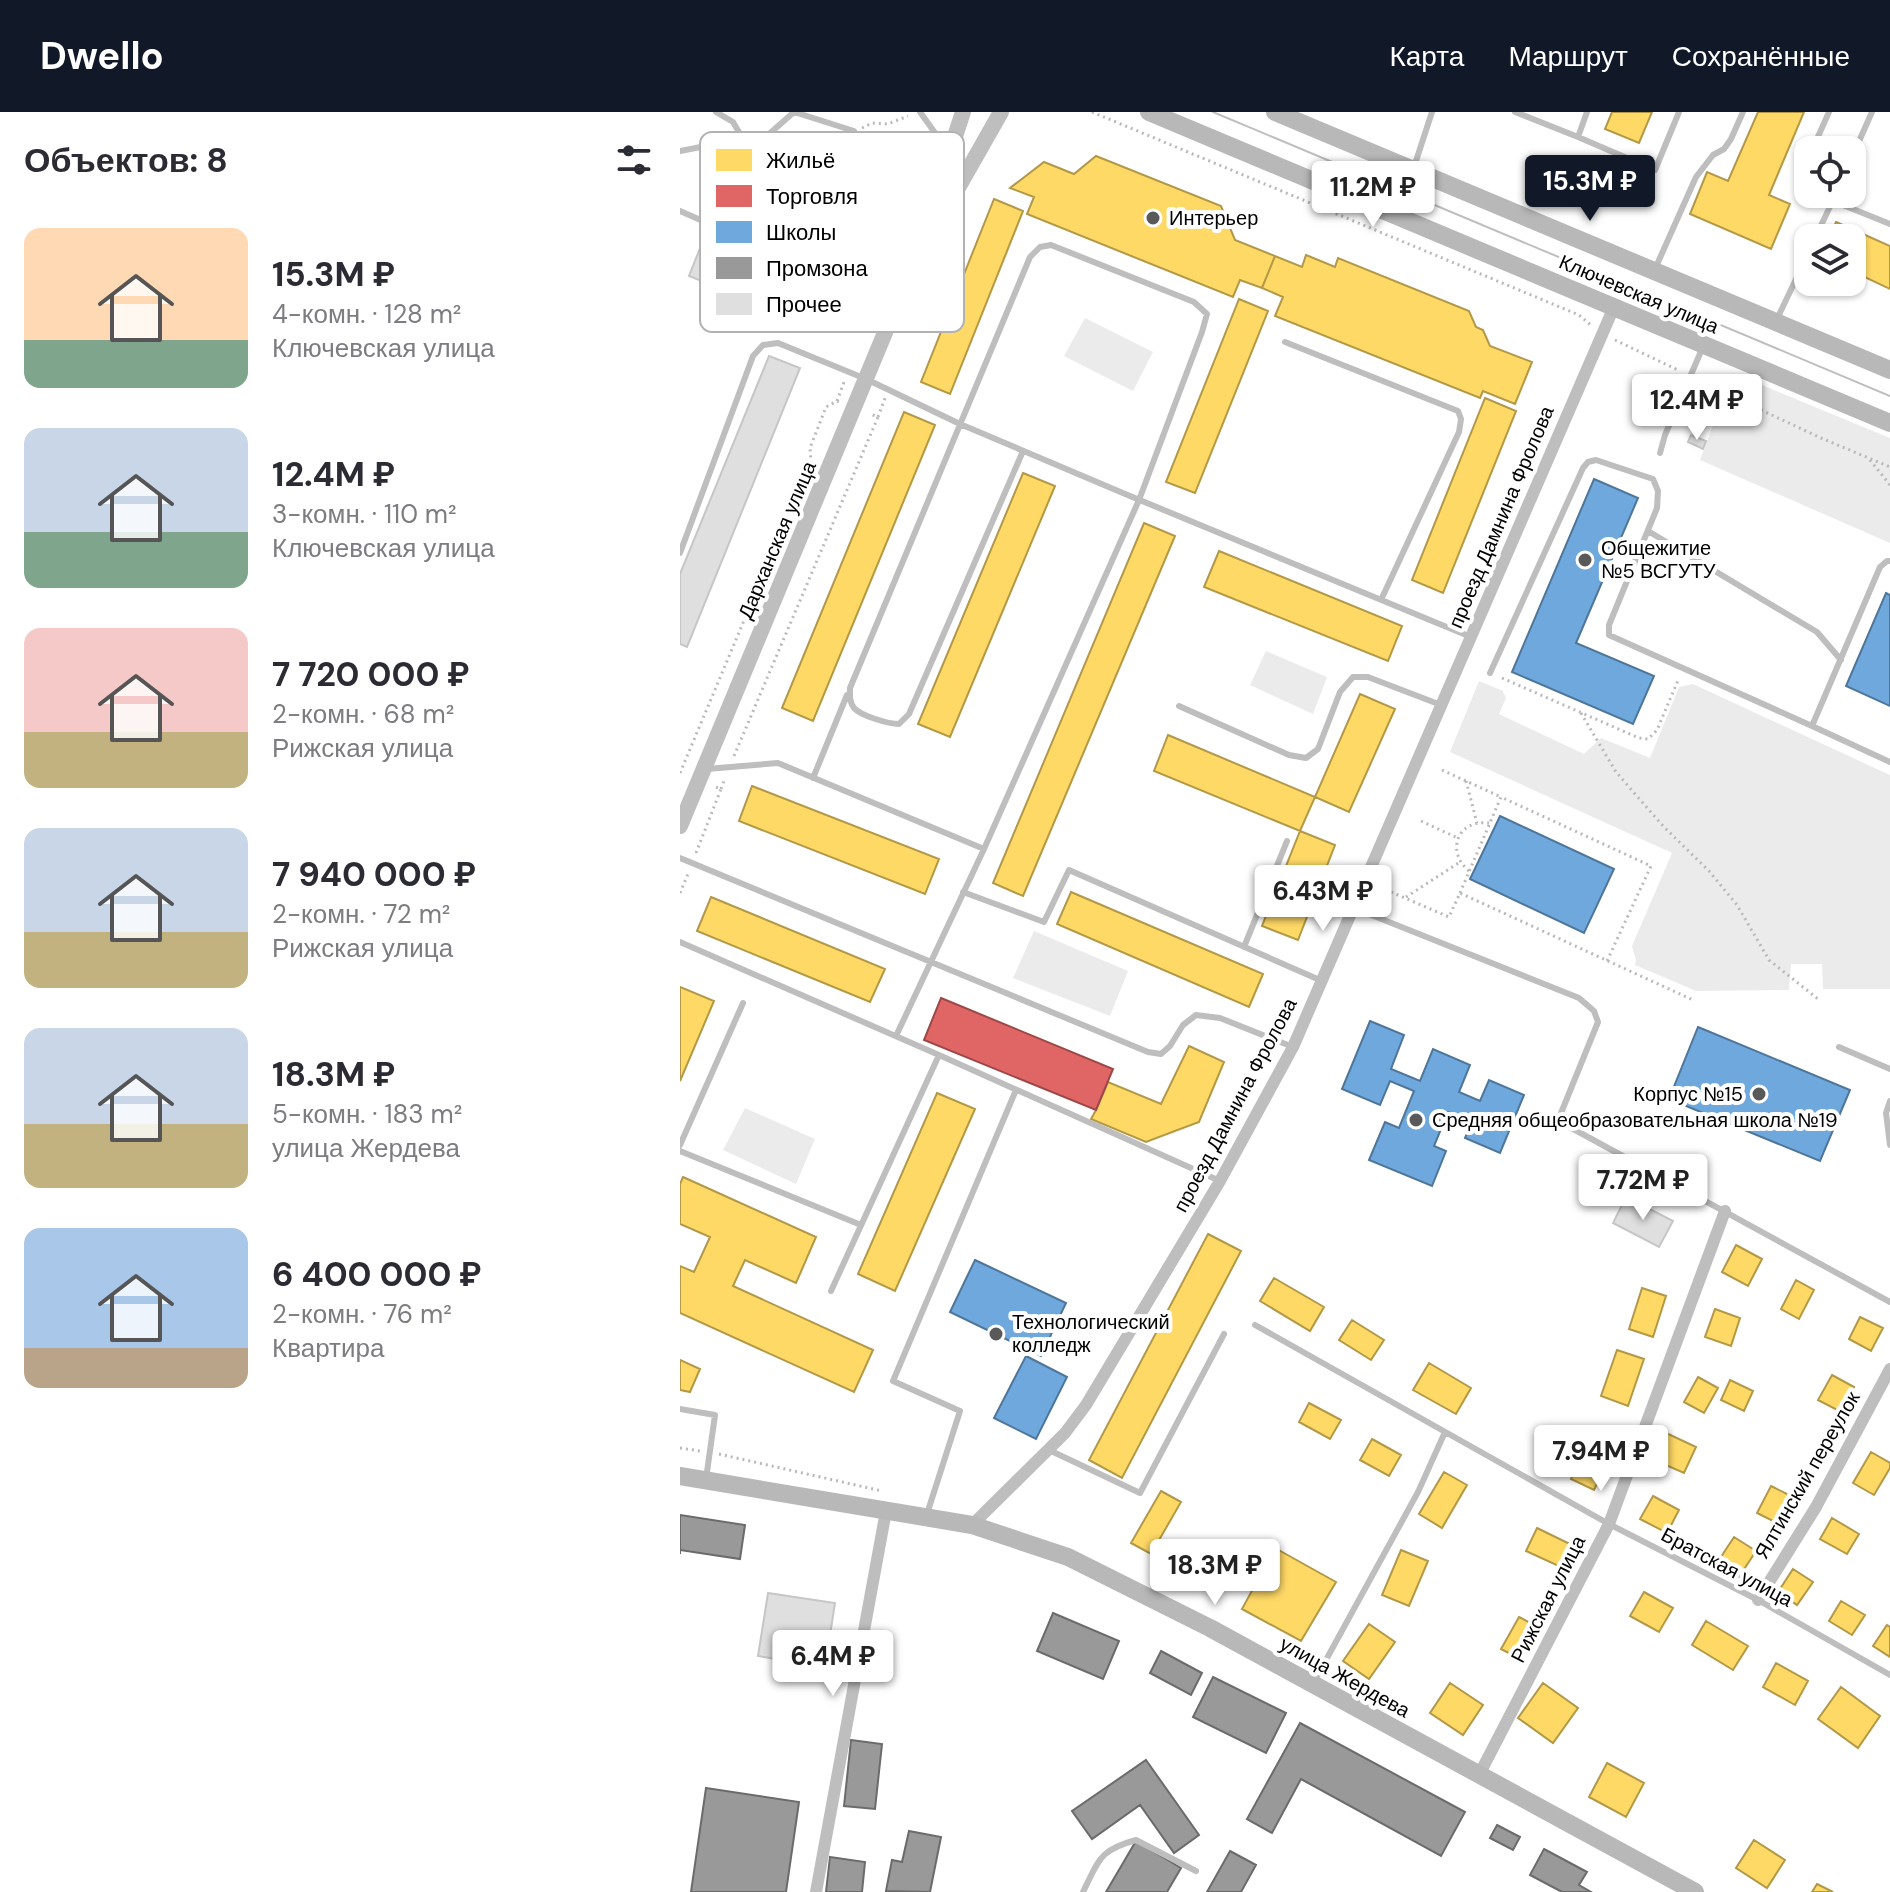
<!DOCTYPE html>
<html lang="ru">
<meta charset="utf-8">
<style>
:root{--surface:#fff;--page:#f7f7f7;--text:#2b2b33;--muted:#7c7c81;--accent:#111827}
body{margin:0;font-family:"DM Sans",sans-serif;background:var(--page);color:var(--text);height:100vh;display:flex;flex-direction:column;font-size:30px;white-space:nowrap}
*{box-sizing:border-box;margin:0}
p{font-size:26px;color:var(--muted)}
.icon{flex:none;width:44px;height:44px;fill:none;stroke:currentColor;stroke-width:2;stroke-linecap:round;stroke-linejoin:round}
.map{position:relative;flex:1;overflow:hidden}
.drawer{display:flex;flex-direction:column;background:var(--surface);width:680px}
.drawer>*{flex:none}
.controls{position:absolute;left:1114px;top:24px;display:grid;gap:16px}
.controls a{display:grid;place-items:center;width:72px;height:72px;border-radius:16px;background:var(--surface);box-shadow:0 2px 6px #0004;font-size:40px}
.price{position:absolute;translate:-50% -68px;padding:0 18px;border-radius:8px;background:#fff;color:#222;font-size:26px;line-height:52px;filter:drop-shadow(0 2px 4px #0008)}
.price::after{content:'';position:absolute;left:50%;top:48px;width:24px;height:18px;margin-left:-12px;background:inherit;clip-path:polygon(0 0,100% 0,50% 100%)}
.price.active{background:var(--accent);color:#fff}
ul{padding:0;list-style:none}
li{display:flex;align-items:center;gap:24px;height:200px;padding:0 24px}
li span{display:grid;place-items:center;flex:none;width:224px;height:160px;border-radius:16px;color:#555}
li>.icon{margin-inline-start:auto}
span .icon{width:96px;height:96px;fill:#fffc;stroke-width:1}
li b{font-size:34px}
h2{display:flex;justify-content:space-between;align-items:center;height:96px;padding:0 24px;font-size:34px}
header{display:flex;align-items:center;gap:48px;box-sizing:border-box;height:112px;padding:0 40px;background:var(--accent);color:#fff}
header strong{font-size:38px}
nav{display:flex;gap:44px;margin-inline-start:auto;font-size:28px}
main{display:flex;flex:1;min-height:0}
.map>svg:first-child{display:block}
</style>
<header>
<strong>Dwello</strong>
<nav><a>Карта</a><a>Маршрут</a><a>Сохранённые</a></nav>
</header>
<main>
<section class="drawer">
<h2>Объектов: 8<svg class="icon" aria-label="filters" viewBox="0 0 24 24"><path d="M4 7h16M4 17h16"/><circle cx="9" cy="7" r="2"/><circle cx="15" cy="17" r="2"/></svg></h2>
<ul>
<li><span style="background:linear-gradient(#ffd9b3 70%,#7fa58c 0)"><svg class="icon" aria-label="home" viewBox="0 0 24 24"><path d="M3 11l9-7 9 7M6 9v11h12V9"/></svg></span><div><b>15.3M ₽</b><p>4-комн. · 128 m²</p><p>Ключевская улица</p></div></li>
<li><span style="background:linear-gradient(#c9d6e8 65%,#7fa58c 0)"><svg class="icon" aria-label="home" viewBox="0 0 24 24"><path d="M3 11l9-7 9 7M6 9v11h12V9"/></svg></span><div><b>12.4M ₽</b><p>3-комн. · 110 m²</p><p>Ключевская улица</p></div></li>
<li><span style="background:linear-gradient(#f6c9c9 65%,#c2b280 0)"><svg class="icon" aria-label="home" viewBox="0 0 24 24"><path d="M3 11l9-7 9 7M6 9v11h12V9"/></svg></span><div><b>7 720 000 ₽</b><p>2-комн. · 68 m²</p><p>Рижская улица</p></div></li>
<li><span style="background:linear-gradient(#c9d6e8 65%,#c2b280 0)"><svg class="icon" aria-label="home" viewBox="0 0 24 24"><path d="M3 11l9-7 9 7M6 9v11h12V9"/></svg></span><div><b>7 940 000 ₽</b><p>2-комн. · 72 m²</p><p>Рижская улица</p></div></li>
<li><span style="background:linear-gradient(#c9d6e8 60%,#c2b280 0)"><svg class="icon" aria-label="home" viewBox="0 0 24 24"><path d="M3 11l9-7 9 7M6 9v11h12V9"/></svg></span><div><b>18.3M ₽</b><p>5-комн. · 183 m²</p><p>улица Жердева</p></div></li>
<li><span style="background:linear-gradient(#a9c7e8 75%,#b9a48a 0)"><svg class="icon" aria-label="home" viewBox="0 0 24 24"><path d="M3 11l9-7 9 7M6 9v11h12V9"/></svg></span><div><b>6 400 000 ₽</b><p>2-комн. · 76 m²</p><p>Квартира</p></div></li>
</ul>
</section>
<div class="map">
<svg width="1210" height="1780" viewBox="0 0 1210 1780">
<rect width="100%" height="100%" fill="#fff"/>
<path fill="#ebebeb" d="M405 206 473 240 453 279 384 244Z
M1053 261 1210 326V431L1020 348Z
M586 539 647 565 633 602 570 573Z
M799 569 823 579 826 586 819 602 904 642 921 626 970 646 999 575 1013 572 1210 663V877H1143L1142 852H1111L1109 878 1016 879 955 853 956 848 952 834 992 741 770 640Z
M354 819 448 859 430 904 333 866Z
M65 996 135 1027 116 1072 43 1038Z"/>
<path fill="#ffd966" stroke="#b29847" stroke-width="2" d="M932 0H972L959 31 925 17Z
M1078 0H1124L1089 83 1110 92 1091 137 1010 102 1027 60 1048 69Z
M416 44 541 94 555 128 595 144 582 176 560 168 553 185 347 102 354 85 330 76 364 50 394 62Z
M314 87 343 99 270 282 241 270Z
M1156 110 1210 134V177L1172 159V126H1149Z
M626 143 655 155 658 146 789 199 796 215 803 218 810 234 852 250 835 292 803 279 800 286 595 204 603 185 582 176 595 144 622 155Z
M559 187 588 199 515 381 486 370Z
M805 286 836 299 763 481 732 468Z
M224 300 255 313 133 609 102 596Z
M343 361 375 374 270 625 238 612Z
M464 411 495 424 343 784 313 771Z
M539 439 722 514 708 549 524 475Z
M680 582 715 597 669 700 635 685Z
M488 623 635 685 620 719 474 659Z
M72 674 259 747 245 782 59 709Z
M620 719 655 733 618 828 582 814Z
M391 780 583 862 569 895 377 812Z
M31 785 205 857 190 890 17 819Z
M0 875 34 889 0 969Z
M509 934 544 950 519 1010 466 1030 411 1007 416 998 428 970 481 992Z
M257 981 295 997 215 1179 178 1162Z
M3 1065 136 1125 116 1171 65 1148 53 1174 193 1238 174 1280 0 1201V1154L14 1160 30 1125 0 1112V1072Z
M528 1122 561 1139 442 1366 409 1348Z
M1056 1133 1082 1147 1068 1174 1042 1160Z
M594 1166 644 1195 630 1219 580 1189Z
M1116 1168 1134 1178 1119 1207 1101 1197Z
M962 1176 986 1184 973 1225 949 1217Z
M1035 1197 1060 1206 1051 1234 1025 1225Z
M1180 1205 1203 1216 1191 1239 1169 1227Z
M672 1208 704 1228 691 1248 659 1228Z
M937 1238 964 1247 948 1294 921 1284Z
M0 1248 20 1257 10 1280 0 1278Z
M749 1251 791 1276 776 1302 733 1278Z
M1152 1263 1174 1275 1161 1300 1138 1288Z
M1018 1265 1038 1276 1024 1301 1004 1290Z
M1050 1268 1073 1279 1064 1299 1041 1288Z
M629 1291 661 1308 650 1327 619 1310Z
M984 1320 1016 1335 1004 1361 972 1347Z
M692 1327 721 1343 709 1364 680 1348Z
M908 1331 931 1342 914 1378 891 1367Z
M1191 1340 1210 1351V1356L1194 1383 1173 1371Z
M764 1360 787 1373 762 1416 739 1402Z
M1091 1374 1113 1385 1099 1412 1077 1401Z
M481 1379 501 1390 471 1442 451 1431Z
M973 1384 999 1398 987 1421 960 1407Z
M1152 1406 1179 1422 1167 1442 1140 1427Z
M857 1416 894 1434 883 1456 846 1439Z
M1054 1425 1076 1439 1059 1465 1037 1451Z
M595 1436 656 1470 621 1529 562 1497Z
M721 1438 748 1449 729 1494 702 1483Z
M1113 1457 1133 1470 1117 1493 1098 1480Z
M964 1480 993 1496 979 1520 950 1504Z
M1161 1489 1185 1503 1172 1523 1149 1509Z
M839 1505 858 1515 840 1547 821 1537Z
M1026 1509 1068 1534 1053 1558 1012 1533Z
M689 1512 715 1530 689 1567 663 1549Z
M1207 1513 1210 1515V1545L1193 1534Z
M1096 1551 1128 1569 1115 1593 1083 1575Z
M770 1571 803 1593 783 1623 750 1601Z
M863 1571 898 1596 873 1631 838 1606Z
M1161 1575 1200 1604 1178 1636 1138 1607Z
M927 1651 964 1671 946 1705 909 1685Z
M1074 1728 1105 1748 1087 1776 1056 1756Z
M1137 1772 1153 1780H1132Z"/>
<path fill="#e06666" stroke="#9d4747" stroke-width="2" d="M261 886 433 957 416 998 244 928Z"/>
<path fill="#6fa8dc" stroke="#4e769a" stroke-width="2" d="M914 367 958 386 896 531 974 564 953 612 832 560Z
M1206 481 1210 483V594L1166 574Z
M820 704 934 757 904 821 790 767Z
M690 909 724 923 711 957 740 969 753 937 790 953 779 980 800 989 809 968 844 983 820 1041 785 1026 792 1010 768 1000 754 1034 766 1039 752 1074 689 1048 705 1010 719 1016 734 979 710 969 700 993 662 977Z
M1018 915 1170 978 1140 1049 989 987Z
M295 1148 386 1191 361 1244 270 1200Z
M346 1244 387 1265 356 1327 314 1306Z"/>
<path fill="#999" stroke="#6b6b6b" stroke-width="2" d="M0 1403 65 1413 60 1447 0 1438V1442Z
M373 1501 439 1529 423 1567 357 1539Z
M481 1539 522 1561 511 1583 470 1561Z
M533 1565 606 1601 586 1641 513 1605Z
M620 1611 785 1700 761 1744 621 1667 592 1721 567 1707Z
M171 1628 202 1632 195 1697 164 1694Z
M466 1648 519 1723 494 1741 460 1693 412 1727 392 1699Z
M26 1676 119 1690 106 1780H11Z
M817 1713 840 1725 833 1738 810 1726Z
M229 1719 261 1725 250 1780 206 1779 212 1748 222 1750Z
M456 1729 501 1756 487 1780H426Z
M864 1737 907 1760 899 1773 911 1780H882L850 1763Z
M550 1739 576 1753 561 1780H527Z
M150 1745 185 1750 182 1780H146Z"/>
<path fill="#dfdfdf" stroke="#c6c6c6" stroke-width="2" d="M22 131 149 182 136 215 9 164Z
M89 244 120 256 7 535 0 532V462Z
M1011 323 1026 329 1023 337 1008 330Z
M946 1085 993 1109 979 1135 933 1111Z
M88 1481 155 1491 145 1555 78 1544Z"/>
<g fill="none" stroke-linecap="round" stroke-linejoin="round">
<path stroke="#b9b9b9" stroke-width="3" stroke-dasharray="2 4" stroke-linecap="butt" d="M412 0 899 203 912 214
M182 16 192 11 208 12 228 4
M935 228 1000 259
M1021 270 1141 326 1210 355
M157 289 164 270
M198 305 205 286
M1190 348 1210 373
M822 566 959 626 968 627 977 618 999 566
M901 601 936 660 983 714 1029 759 1057 793 1089 848 1138 887
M54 644 198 305 190 302
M762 658 821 685
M0 661 131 349 130 336 146 295 157 289 161 291
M786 669 797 711
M41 677 45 666
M741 709 778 726
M16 741 41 677 33 674
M789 759C765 739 778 707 809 711
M711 780 769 805 780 781 1013 888
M0 781 8 762
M780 781 821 685 971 754 927 849
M726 785 780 750
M0 1336 20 1339
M39 1342 202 1379"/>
<path stroke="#bebebe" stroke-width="6" d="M36 0 53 10 70 39
M114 0 174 19
M240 0 268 39
M835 0 898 25 975 58 999 0
M898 25 907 0
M1132 38 1149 0
M0 39 41 31 70 39 85 46 94 65 102 72 132 88
M70 39 114 0
M1172 45 1192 0
M734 55 752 0
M1118 69 1128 47
M1153 89 1210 112
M0 99 180 178 208 114 253 77
M1135 126 1156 82
M975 157 1016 65 1033 43 1044 37 1051 27 1063 0
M180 178 202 217
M1097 207 1128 142
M605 230 778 299 781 307 779 320 701 488
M980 341 985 323 1022 237
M968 419 1137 520 1161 548
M0 441 73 244 83 233 98 231 186 267 280 312 450 384 791 525
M810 561 903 356 908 350 916 348 973 367 978 379 977 396 929 513V523L1132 614 1200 455 1207 449H1210
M499 594 609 643 626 646 638 637 660 580 673 565H688L761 593
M1132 614 1210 650
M27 657 98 651 304 737
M133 666 167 583
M0 746 468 940 481 942 490 934 503 913 516 903 540 906 613 935
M283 780 364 810 389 758 642 869
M674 796 899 886 914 899 918 910 879 1006 886 1013 1210 1190
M0 830 259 943 540 1069
M564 835 607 729
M216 924 304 737 459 388 522 220 527 202 514 190 371 133 360 135 350 145 170 576C170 583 169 589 174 596 181 604 209 612 219 612L229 602 343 339
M1159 935 1210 957
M1210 989 1206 1001 1210 1033
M0 1033 63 891
M0 1039 181 1113
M151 1179 259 943
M575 1213 929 1412 1078 1488 1210 1563
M0 1297 35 1303 26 1367
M369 1338 460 1381 544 1222
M246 1405 280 1299 213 1269 336 978
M635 1568 738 1380 765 1320
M403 1780C419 1748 419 1738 456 1728L516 1759"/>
<path stroke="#bebebe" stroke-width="12" d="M292 1413 385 1321 406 1293 540 1069 613 935 934 195
M1078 1488 1136 1395 1210 1257
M799 1663 929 1412 1045 1099
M136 1780 206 1399"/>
<path stroke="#bebebe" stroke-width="16" d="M250 125 321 0
M0 714 231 158 283 0"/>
<path stroke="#b8b8b8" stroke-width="18" d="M469 0 1210 311
M595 0 1210 258
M0 1364 292 1413 388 1445 530 1516 1015 1780"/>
<path stroke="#bebebe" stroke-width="2" d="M533 0 1210 284"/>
</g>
<g fill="#595959" stroke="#fff" stroke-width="3">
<circle cx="473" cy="106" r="8"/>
<circle cx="905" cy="448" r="8"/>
<circle cx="1079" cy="982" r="8"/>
<circle cx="736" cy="1008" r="8"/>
<circle cx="316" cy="1222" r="8"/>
</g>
<g text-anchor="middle" stroke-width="8" stroke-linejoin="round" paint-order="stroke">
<g font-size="20" fill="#000" stroke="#fff" text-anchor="start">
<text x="489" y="113">Интерьер</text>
<text x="921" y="443">Общежитие<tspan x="921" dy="23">№5 ВСГУТУ</tspan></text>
<text x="1063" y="989" text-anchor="end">Корпус №15</text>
<text x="752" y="1015">Средняя общеобразовательная школа №19</text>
<text x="332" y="1217">Технологический<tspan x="332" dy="23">колледж</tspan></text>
</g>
<g font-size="20" fill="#000" stroke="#fff">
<text transform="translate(959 182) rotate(23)" y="7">Ключевская улица</text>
<text transform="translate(821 405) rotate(-67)" y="7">проезд Дамнина Фролова</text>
<text transform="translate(97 428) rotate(-67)" y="7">Дарханская улица</text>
<text transform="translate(555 993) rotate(-62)" y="7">проезд Дамнина Фролова</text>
<text transform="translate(1127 1363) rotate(-60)" y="7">Ялтинский переулок</text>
<text transform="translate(1047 1455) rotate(28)" y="7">Братская улица</text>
<text transform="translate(868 1487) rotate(-63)" y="7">Рижская улица</text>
<text transform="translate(665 1565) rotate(29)" y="7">улица Жердева</text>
</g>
</g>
<rect x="20" y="20" width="264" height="200" rx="12" fill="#fff" stroke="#b2b2b2" stroke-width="2"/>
<rect x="36" y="37" width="36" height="22" fill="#ffd966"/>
<rect x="36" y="73" width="36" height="22" fill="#e06666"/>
<rect x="36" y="109" width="36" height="22" fill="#6fa8dc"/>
<rect x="36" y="145" width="36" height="22" fill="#999"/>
<rect x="36" y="181" width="36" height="22" fill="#dfdfdf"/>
<g font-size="22" fill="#000">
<text x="86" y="56">Жильё</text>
<text x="86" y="92">Торговля</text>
<text x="86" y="128">Школы</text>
<text x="86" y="164">Промзона</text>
<text x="86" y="200">Прочее</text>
</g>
</svg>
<div class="controls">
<a><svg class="icon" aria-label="locate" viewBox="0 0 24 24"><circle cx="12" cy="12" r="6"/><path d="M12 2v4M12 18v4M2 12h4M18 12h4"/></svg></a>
<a><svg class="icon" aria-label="layers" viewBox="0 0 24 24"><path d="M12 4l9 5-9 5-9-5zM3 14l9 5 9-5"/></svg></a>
</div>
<b class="price active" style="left:910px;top:111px">15.3M ₽</b>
<b class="price" style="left:693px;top:117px">11.2M ₽</b>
<b class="price" style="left:1017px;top:330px">12.4M ₽</b>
<b class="price" style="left:643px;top:821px">6.43M ₽</b>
<b class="price" style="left:963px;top:1110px">7.72M ₽</b>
<b class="price" style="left:921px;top:1381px">7.94M ₽</b>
<b class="price" style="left:535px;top:1495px">18.3M ₽</b>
<b class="price" style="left:153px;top:1586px">6.4M ₽</b>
</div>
</main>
